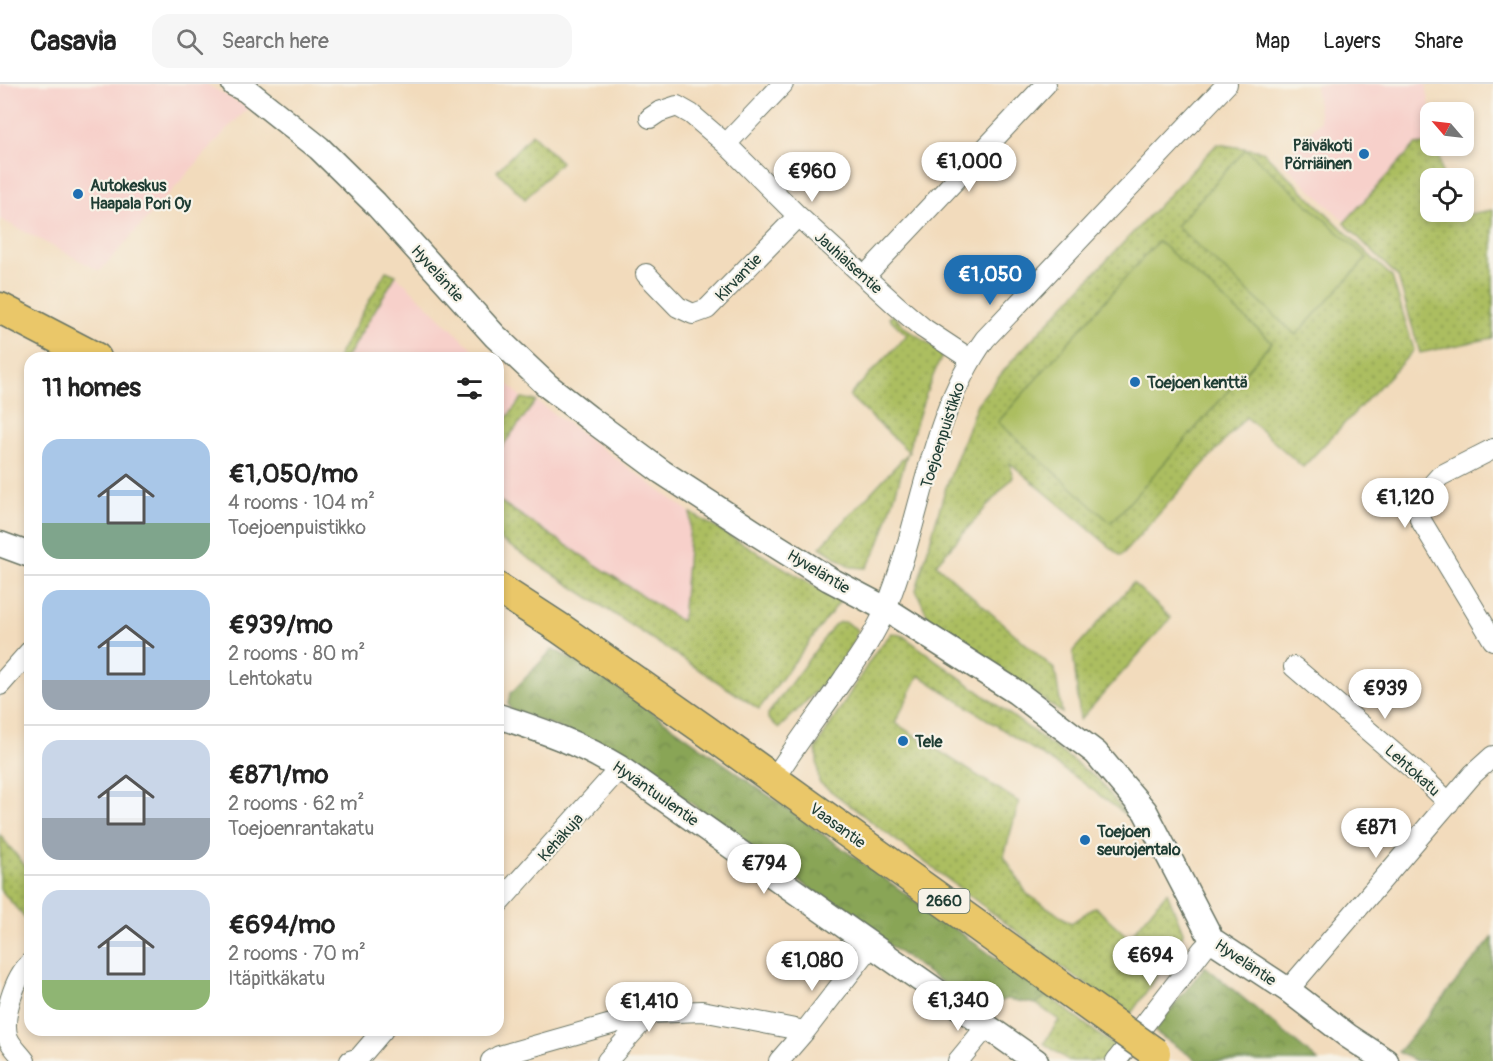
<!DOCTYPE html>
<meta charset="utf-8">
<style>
:root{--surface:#fff;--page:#f6f6f6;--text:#222;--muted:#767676;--line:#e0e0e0;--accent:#1f6fb2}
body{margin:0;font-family:Pangolin,sans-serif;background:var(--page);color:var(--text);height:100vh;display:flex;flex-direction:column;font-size:22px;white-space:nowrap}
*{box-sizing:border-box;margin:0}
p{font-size:20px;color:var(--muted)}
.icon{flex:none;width:33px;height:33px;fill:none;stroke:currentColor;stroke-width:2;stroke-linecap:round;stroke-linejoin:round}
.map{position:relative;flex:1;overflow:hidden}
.drawer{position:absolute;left:24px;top:268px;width:480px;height:684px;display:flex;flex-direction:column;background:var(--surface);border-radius:18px;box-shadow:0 3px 9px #0003}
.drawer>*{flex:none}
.needle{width:39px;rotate:298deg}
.buttons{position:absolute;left:1420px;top:18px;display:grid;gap:12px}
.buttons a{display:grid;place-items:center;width:54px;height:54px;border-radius:12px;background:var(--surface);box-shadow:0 3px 9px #0003;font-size:30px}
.price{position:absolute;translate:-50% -51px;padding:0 14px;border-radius:21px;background:#fff;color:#222;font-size:20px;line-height:39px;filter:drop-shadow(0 2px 3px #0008)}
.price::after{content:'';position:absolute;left:50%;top:36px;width:18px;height:14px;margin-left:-9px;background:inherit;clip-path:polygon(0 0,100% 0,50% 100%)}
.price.on{background:var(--accent);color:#fff}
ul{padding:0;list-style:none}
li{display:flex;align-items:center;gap:18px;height:150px;padding:0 18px}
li+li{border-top:2px solid var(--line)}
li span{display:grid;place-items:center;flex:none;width:168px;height:120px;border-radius:18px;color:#555}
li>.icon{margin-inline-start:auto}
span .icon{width:72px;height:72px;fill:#fffc;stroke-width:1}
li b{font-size:26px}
h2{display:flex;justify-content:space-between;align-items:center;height:72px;padding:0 18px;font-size:26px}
header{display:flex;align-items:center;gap:36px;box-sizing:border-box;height:84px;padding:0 30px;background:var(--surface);border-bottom:2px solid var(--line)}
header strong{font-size:28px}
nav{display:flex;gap:33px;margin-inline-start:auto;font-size:21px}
.search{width:420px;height:54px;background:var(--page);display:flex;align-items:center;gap:15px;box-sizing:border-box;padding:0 21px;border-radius:18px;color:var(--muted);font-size:22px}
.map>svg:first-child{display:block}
</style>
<header>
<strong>Casavia</strong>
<div class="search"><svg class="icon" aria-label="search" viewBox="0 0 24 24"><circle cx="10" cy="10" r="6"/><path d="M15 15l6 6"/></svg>Search here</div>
<nav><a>Map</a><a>Layers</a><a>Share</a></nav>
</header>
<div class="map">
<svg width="1493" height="977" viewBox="0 0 1493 977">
<defs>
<pattern id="green-dots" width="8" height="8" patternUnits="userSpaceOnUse" patternTransform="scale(1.5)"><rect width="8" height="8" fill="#acbe61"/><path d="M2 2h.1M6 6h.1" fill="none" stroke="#8b9c51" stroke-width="1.8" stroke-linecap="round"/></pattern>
<pattern id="forest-crowns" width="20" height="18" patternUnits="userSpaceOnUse" patternTransform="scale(1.5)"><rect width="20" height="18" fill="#89a557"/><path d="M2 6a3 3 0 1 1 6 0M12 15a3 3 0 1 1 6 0" fill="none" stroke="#6f8849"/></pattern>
</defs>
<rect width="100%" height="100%" fill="#f7f3e8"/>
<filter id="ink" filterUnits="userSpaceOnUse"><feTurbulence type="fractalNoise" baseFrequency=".0167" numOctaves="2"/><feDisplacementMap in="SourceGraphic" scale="12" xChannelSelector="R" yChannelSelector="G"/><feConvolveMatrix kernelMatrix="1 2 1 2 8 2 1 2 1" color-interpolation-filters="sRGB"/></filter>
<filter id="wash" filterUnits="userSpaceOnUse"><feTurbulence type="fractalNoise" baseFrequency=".008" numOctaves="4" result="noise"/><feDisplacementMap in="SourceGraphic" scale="24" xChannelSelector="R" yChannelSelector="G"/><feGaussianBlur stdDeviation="1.35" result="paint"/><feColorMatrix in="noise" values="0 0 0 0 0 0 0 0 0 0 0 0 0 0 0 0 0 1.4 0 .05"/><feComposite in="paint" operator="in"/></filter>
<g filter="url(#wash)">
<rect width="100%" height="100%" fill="#f2dbbc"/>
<path fill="#f7d0ca" d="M0 0H206L249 24 230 42 100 187 0 135Z
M1315 0H1426L1431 28V62H1437L1444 94H1431V128H1450L1451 133 1361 153 1282 78 1320 37Z
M396 191 482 274H346Z
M498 290 522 314 498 345Z
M536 317 691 429 682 539 498 416V368Z"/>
<path fill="url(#green-dots)" stroke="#667e4a" stroke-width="1.5" d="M532 50 561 78 525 115 497 87Z
M1431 59V62H1437L1443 94H1431V128H1450L1451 133 1493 126V254L1420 269 1398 193 1344 139 1415 61Z
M1217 60 1262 67 1392 193 1414 266 1303 383 1246 333 1121 472 1010 379 1013 393 936 480 1055 586 1062 629 929 535 916 506 945 406 977 320 1015 273Z
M386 187 396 191 346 274H337Z
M893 231 906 244 941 268 942 272C919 319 908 371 892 420 885 443 880 464 866 484L851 483 820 463 909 368 849 312 907 251 889 234Z
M522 314 536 317 498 368V345Z
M498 416 682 538 691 429 840 517 759 625 498 454Z
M1133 499 1171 534 1080 636 1073 567Z
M840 538H845L858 546C847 579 804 620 779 644L768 635V630L834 541Z
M892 549 903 552 1099 696 1126 731 1074 692 919 591 895 639 1019 718 1004 772 1027 810 1071 839 1095 823 1129 854 1167 808 1183 848 1181 858 1130 931 1048 874 1019 849 819 698 816 664 876 567Z
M0 751 30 788V840L0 805Z
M1047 911 1114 962 1102 977H1069L1044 959 1059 936 1036 920Z"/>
<path fill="url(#forest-crowns)" stroke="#547146" stroke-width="1.5" d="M553 565 603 593 1047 911 1036 920 1007 915 980 926 615 665 511 626 508 620 510 610Z
M1493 853V977H1416L1398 968Z
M1205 882 1318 977H1198L1154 947Z"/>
<path fill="#acbe61" stroke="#667e4a" stroke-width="1.5" d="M1246 65 1367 174 1296 251 1176 142Z
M1158 157 1272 258 1111 439 998 338Z"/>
</g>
<g filter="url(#ink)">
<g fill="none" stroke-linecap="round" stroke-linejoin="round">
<defs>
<path id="minor" d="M650 34 659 28 677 22 691 30 726 60 798 132 897 222 923 244 970 275
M726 60 783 0
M646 190 678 223 693 230 707 225 798 132
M865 192 1046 0
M1493 365 1440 392 1422 412 1420 435 1493 556
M1294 583 1422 693 1449 719
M0 601 30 567
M774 695C796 660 821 628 844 594 860 572 876 549 886 524 922 436 929 332 985 255L1227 0
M498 820 620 684
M1288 906 1473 690 1493 672
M25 977C20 970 11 962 8 954 1 934 15 893 30 879
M350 977 359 974 383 946
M491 977 499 972 650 929 702 927 805 947
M607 977 650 929
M779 977 805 947 871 862
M958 977 987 942
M1116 977 1203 865 1212 856"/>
<path id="tertiary" d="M234 0 246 6 319 64 375 119 495 252 548 302 589 334 662 388 754 448 829 495 886 525 1016 608 1096 669 1145 727 1212 856 1288 906 1348 952 1386 977
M0 460 30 471
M498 632C541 646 582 660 620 684L1036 977"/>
<path id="primary" d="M0 224 96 274
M498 504 561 545 705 646 1114 940"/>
</defs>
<use href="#minor" stroke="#697464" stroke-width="22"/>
<use href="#tertiary" stroke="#697464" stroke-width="27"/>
<use href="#primary" stroke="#697464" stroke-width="33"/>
<use href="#minor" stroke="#fff" stroke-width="20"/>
<use href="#tertiary" stroke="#fff" stroke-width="24"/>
<use href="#primary" stroke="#eac769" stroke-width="30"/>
<defs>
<path id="primary-bridge" d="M1114 940 1155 969"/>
</defs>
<use href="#primary-bridge" stroke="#697464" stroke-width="33" stroke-linecap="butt"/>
<use href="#primary-bridge" stroke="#eac769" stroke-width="30"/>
</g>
</g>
<g fill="#1f6fb2" stroke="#f7f3e8" stroke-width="2">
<circle cx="1364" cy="70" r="6"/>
<circle cx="78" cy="110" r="6"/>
<circle cx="1135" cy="298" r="6"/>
<circle cx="903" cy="657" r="6"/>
<circle cx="1085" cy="756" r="6"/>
</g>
<g text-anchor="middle" stroke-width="4.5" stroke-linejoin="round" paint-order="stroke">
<rect fill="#f7f3e8" stroke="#60746a" stroke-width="1.5" x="918.5" y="805" width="51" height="24" rx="4.5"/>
<g font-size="15" font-weight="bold" fill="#1f3d34">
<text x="944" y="822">2660</text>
</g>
<g font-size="16" font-weight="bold" fill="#1f3d34" stroke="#f7f3e8" text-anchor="start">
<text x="1352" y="67" text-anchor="end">Päiväkoti<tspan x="1352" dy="18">Pörriäinen</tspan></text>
<text x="90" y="107">Autokeskus<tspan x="90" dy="18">Haapala Pori Oy</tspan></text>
<text x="1147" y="304">Toejoen kenttä</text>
<text x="915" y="663">Tele</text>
<text x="1097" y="753">Toejoen<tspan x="1097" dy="18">seurojentalo</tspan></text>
</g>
<g font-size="16" fill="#1f3d34" stroke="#f7f3e8">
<text transform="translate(849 178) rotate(42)" y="6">Jauhiaisentie</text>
<text transform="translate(438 189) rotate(48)" y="6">Hyveläntie</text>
<text transform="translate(738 193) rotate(-46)" y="6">Kirvantie</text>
<text transform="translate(942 351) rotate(-72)" y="6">Toejoenpuistikko</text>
<text transform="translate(819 487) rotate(31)" y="6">Hyveläntie</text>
<text transform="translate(1413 686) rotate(42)" y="6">Lehtokatu</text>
<text transform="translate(656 709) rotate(35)" y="6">Hyväntuulentie</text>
<text transform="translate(838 741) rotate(36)" y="6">Vaasantie</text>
<text transform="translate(560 753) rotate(-48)" y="6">Kehäkuja</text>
<text transform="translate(1246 878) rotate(34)" y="6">Hyveläntie</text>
</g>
</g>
</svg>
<div class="buttons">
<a><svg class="needle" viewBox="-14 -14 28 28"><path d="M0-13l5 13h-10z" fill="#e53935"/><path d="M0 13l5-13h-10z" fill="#767676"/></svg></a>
<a><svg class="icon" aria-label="locate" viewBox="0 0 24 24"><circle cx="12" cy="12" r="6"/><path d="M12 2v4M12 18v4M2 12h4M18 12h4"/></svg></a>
</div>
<b class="price" style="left:969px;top:109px">€1,000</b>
<b class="price" style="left:812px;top:119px">€960</b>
<b class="price on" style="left:990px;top:222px">€1,050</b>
<b class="price" style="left:1405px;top:445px">€1,120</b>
<b class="price" style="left:1385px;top:636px">€939</b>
<b class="price" style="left:1376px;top:775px">€871</b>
<b class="price" style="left:764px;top:811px">€794</b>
<b class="price" style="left:1150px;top:903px">€694</b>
<b class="price" style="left:812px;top:908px">€1,080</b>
<b class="price" style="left:958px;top:948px">€1,340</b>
<b class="price" style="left:649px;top:949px">€1,410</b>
<section class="drawer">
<h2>11 homes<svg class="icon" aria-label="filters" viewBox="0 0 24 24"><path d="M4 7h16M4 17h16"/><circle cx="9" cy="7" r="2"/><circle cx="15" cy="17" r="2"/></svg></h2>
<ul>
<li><span style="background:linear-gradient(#a9c7e8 70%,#7fa58c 0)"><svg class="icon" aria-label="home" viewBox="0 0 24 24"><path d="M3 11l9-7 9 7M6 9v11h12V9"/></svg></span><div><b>€1,050/mo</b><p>4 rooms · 104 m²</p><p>Toejoenpuistikko</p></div></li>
<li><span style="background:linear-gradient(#a9c7e8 75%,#9aa5b1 0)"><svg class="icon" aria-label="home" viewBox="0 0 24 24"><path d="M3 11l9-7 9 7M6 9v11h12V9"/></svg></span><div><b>€939/mo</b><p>2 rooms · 80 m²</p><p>Lehtokatu</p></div></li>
<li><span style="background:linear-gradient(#c9d6e8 65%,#9aa5b1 0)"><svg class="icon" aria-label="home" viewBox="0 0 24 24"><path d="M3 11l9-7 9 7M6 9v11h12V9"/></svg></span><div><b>€871/mo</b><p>2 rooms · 62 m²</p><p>Toejoenrantakatu</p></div></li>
<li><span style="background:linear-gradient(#c9d6e8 75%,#8fb573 0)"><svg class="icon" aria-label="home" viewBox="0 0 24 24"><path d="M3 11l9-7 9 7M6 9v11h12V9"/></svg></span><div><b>€694/mo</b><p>2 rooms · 70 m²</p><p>Itäpitkäkatu</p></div></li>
</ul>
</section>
</div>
